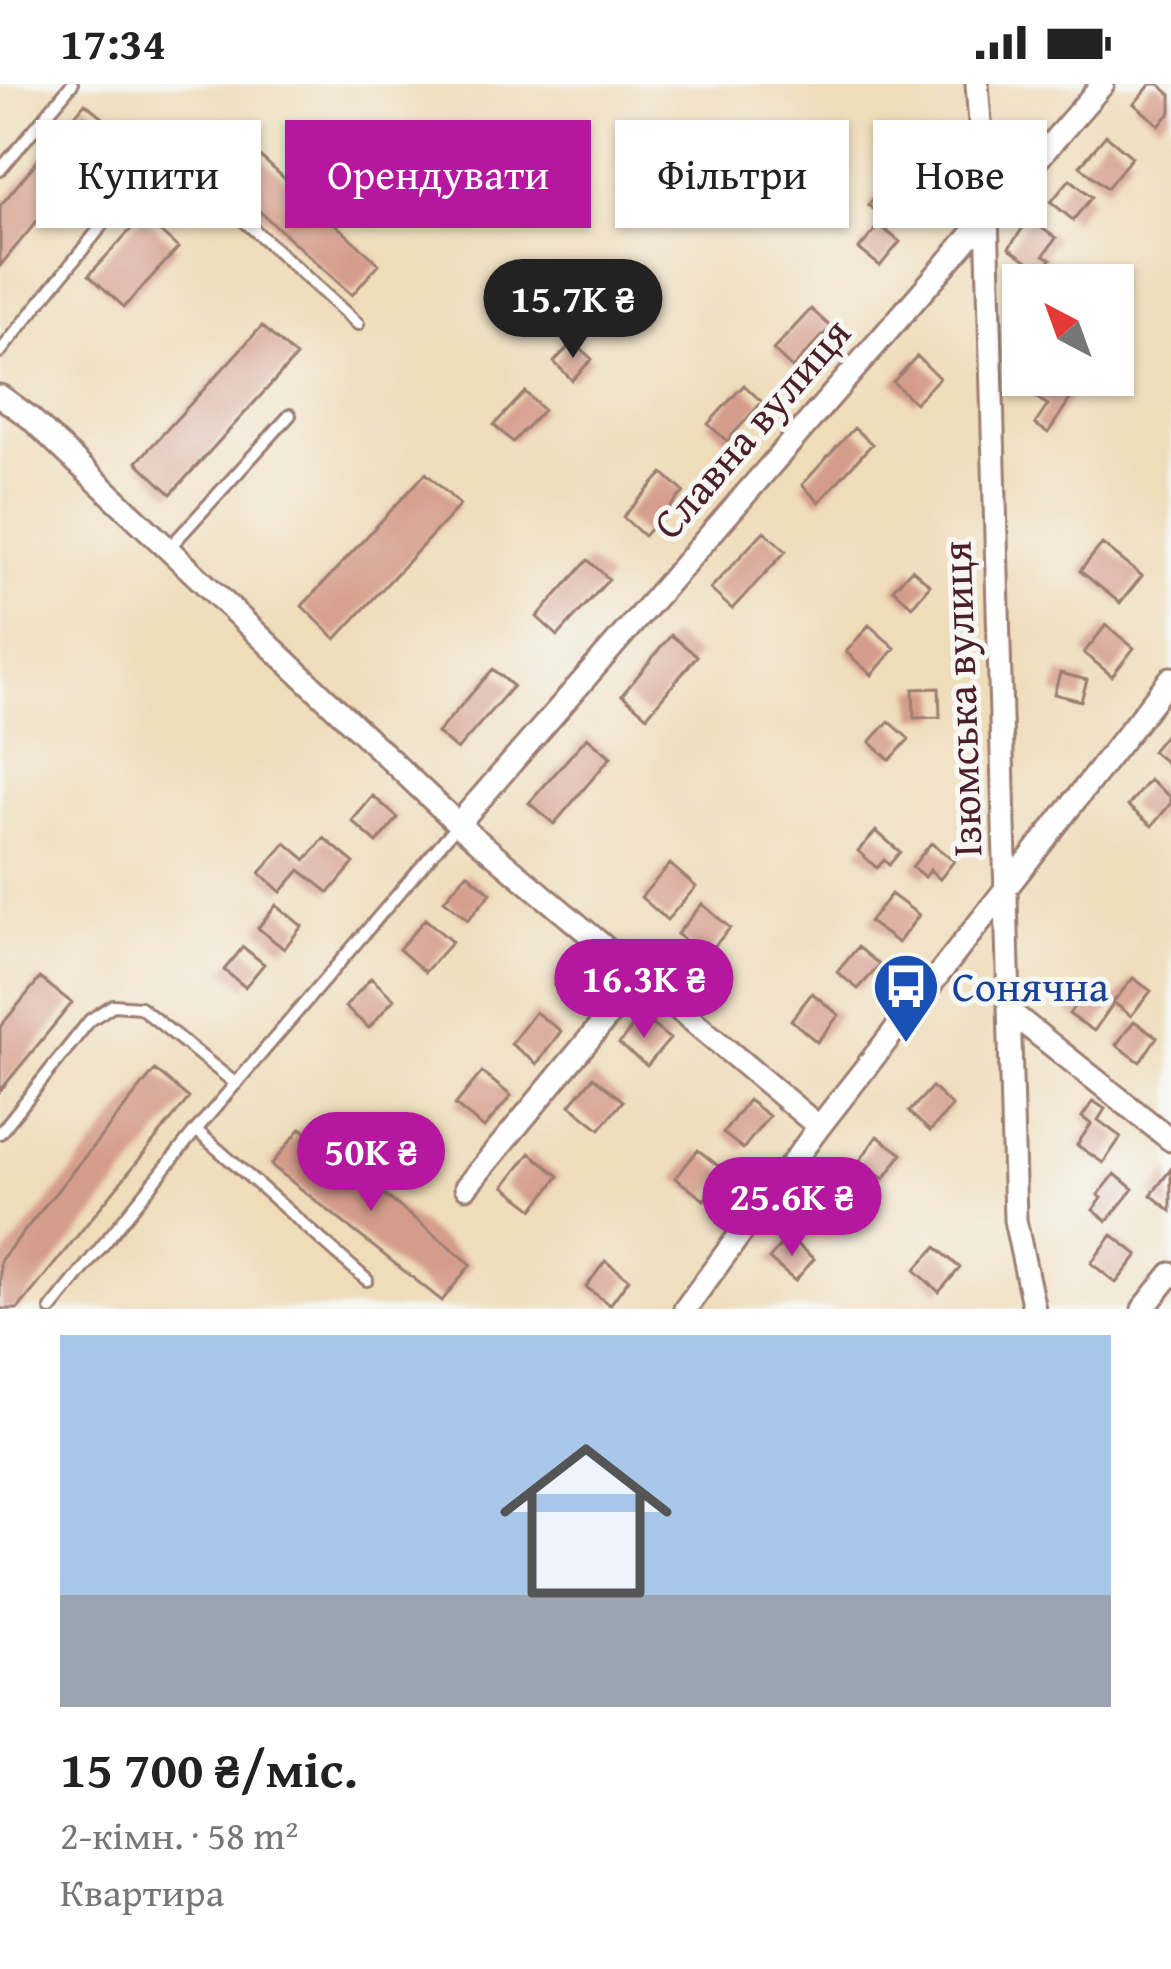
<!DOCTYPE html>
<html lang="uk">
<meta charset="utf-8">
<style>
:root{--surface:#fff;--page:#f6f6f6;--text:#222;--muted:#767676;--line:#e0e0e0;--accent:#b5179e}
body{margin:0;font-family:"Gentium Book Plus",serif;background:var(--page);color:var(--text);height:100vh;display:flex;flex-direction:column;font-size:45px;white-space:nowrap}
*{box-sizing:border-box;margin:0}
p{font-size:39px;color:var(--muted)}
.icon{flex:none;width:66px;height:66px;fill:none;stroke:currentColor;stroke-width:2;stroke-linecap:round;stroke-linejoin:round}
.map{position:relative;height:1225px;overflow:hidden}
.sheet{display:flex;flex-direction:column;background:var(--surface);flex:1}
.sheet>*{flex:none}
.banner{position:absolute;left:36px;top:36px;width:1101px;height:108px;display:flex;gap:24px}
.needle{width:78px;rotate:319deg}
.fabs{position:absolute;left:1002px;top:180px;display:grid;gap:24px}
.fabs a{display:grid;place-items:center;width:132px;height:132px;border-radius:0px;background:var(--surface);box-shadow:0 3px 9px #0004;font-size:60px}
.price{position:absolute;translate:-50% -102px;padding:0 27px;border-radius:42px;background:var(--accent);color:#fff;font-size:39px;line-height:78px;filter:drop-shadow(0 3px 6px #0008)}
.price::after{content:'';position:absolute;left:50%;top:72px;width:36px;height:27px;margin-left:-18px;background:inherit;clip-path:polygon(0 0,100% 0,50% 100%)}
.price.selected{background:#222;color:#fff}
ul{padding:0;list-style:none}
li{display:grid;align-content:center;gap:24px;height:636px;padding:0 60px}
li+li{border-top:3px solid var(--line)}
li span{display:grid;place-items:center;height:372px;border-radius:0px;color:#555}
li>.icon{margin-inline-start:auto}
span .icon{width:216px;height:216px;fill:#fffc;stroke-width:1}
li b{font-size:51px}
.chip{padding:0 42px;border-radius:0px;background:var(--surface);box-shadow:0 3px 9px #0004;font-size:42px;line-height:108px}
.chip.selected{background:var(--accent);color:#fff}
.status{display:flex;justify-content:space-between;align-items:center;height:84px;padding:0 60px;background:var(--surface);direction:ltr}
.status svg{height:33px;fill:currentColor}
.map>svg:first-child{display:block}
</style>
<div class="status"><b>17:34</b><svg viewBox="0 0 49 12"><path d="M0 12V9h3v3zM5 12V6h3v6zM10 12V3h3v9zM15 12V0h3v12zM26 1h20v11H26zM47 4h2v5h-2z"/></svg></div>
<div class="map">
<svg width="1171" height="1225" viewBox="0 0 1171 1225">
<rect width="100%" height="100%" fill="#f6f6f2"/>
<filter id="ink" filterUnits="userSpaceOnUse"><feTurbulence type="fractalNoise" baseFrequency=".00833" numOctaves="2"/><feDisplacementMap in="SourceGraphic" scale="24" xChannelSelector="R" yChannelSelector="G"/><feConvolveMatrix kernelMatrix="1 2 1 2 8 2 1 2 1" color-interpolation-filters="sRGB"/></filter>
<filter id="wash" filterUnits="userSpaceOnUse"><feTurbulence type="fractalNoise" baseFrequency=".004" numOctaves="4" result="noise"/><feDisplacementMap in="SourceGraphic" scale="48" xChannelSelector="R" yChannelSelector="G"/><feGaussianBlur stdDeviation="2.7" result="paint"/><feColorMatrix in="noise" values="0 0 0 0 0 0 0 0 0 0 0 0 0 0 0 0 0 1.4 0 .05"/><feComposite in="paint" operator="in"/></filter>
<g filter="url(#wash)">
<rect width="100%" height="100%" fill="#efdcb9"/>
<g id="blocks">
<path fill="#d59c8b" d="M1151 0H1159L1171 11V28L1159 41 1134 20Z
M85 19 114 43 0 182V122Z
M232 47 379 180 352 211 204 77Z
M1106 51 1132 73 1107 104 1080 82Z
M897 93 921 113 896 143 868 121 875 113 879 116Z
M1070 95 1092 113 1073 136 1051 118Z
M143 132 178 164 124 223 89 191Z
M1029 135 1056 154 1044 171 1051 175 1043 188 1009 164Z
M879 141 900 158 880 182 859 165Z
M811 225 831 243 792 284 773 266Z
M262 242 296 273 171 410 137 378Z
M573 258 592 275 572 296 554 278Z
M917 272 939 294 915 319 893 298Z
M1052 291 1076 306 1048 349 1035 340 1048 321 1037 314Z
M744 301 762 318 727 357 708 340Z
M525 308 543 326 513 358 494 341Z
M854 344 872 360 819 418 802 401Z
M426 389 460 421 336 555 302 522Z
M663 389 684 408 644 452 623 433Z
M764 447 786 467 732 525 710 505Z
M1102 460 1142 492 1120 519 1080 487Z
M588 476 609 495 558 552 537 533Z
M912 485 930 501 912 522 893 505Z
M869 541 895 564 872 591 846 568Z
M1106 541 1134 564 1112 592 1084 569Z
M671 551 697 572 647 632 622 611Z
M493 585 513 602 457 666 437 649Z
M1060 589 1087 596 1081 617 1054 610Z
M939 604 940 633 914 634 913 605Z
M889 637 909 655 890 676 870 658Z
M1171 644V683L1152 667Z
M587 653 611 673 554 740 529 719Z
M1149 696 1171 713V719L1152 742 1128 722Z
M373 712 398 734 377 759 352 737Z
M876 747 900 768 889 781 884 776 877 784 858 767Z
M324 754 354 779 329 809 300 786 281 808 260 789 286 759 306 776Z
M931 759 954 777 940 795 930 786 925 793 912 783Z
M670 780 696 803 667 836 641 813Z
M467 789 491 809 468 836 444 816Z
M891 810 919 831 898 859 869 838Z
M702 820 730 844 705 873 677 850Z
M276 821 302 842 284 865 258 844Z
M425 835 452 858 425 888 399 865Z
M243 863 264 880 245 903 224 886Z
M858 863 880 881 858 905 837 888Z
M574 876 603 900 584 925 554 901Z
M40 894 72 919 0 1007V943Z
M371 894 394 915 369 944 345 923Z
M1133 894 1151 907 1131 932 1113 918Z
M1088 903 1113 920 1094 947 1069 930Z
M812 909 839 931 817 958 791 936Z
M535 928 561 947 537 980 511 960Z
M641 932 670 955 647 982 619 960Z
M1134 937 1157 953 1140 978 1116 961Z
M155 986 189 1014 18 1225H0V1177Z
M482 988 511 1012 484 1044 455 1021Z
M593 993 623 1017 600 1045 570 1021Z
M932 1003 952 1022 930 1047 909 1028Z
M748 1016 769 1032 743 1065 723 1049Z
M1093 1017 1105 1025 1098 1036 1121 1053 1103 1079 1077 1061 1091 1040 1082 1033Z
M301 1044 471 1180 442 1217 271 1081Z
M877 1052 902 1070 884 1095 859 1078Z
M698 1066 726 1088 704 1116 675 1094Z
M530 1069 559 1092 534 1125 504 1102Z
M1171 1085V1127L1151 1111Z
M1115 1090 1133 1105 1107 1137 1093 1126 1102 1114 1098 1111Z
M1112 1151 1138 1171 1116 1199 1091 1179Z
M788 1153 814 1175 795 1197 769 1175Z
M936 1163 960 1184 939 1208 915 1186Z
M605 1177 629 1195 610 1221 586 1203Z"/>
</g>
</g>
<g filter="url(#ink)">
<use href="#blocks" fill-opacity="0" stroke="#9c7e72" stroke-width="3"/>
<g fill="none" stroke-linecap="round" stroke-linejoin="round">
<defs>
<path id="service" d="M0 86 72 0
M0 268 151 81 178 77 358 240
M169 464 290 331
M196 1046 367 1196
M0 1049 90 936 113 921 140 923 236 1000
M51 1225 196 1046 458 740"/>
<path id="minor" d="M977 0 987 130 1015 1136 1034 1225
M0 312 29 333 458 740 819 1043
M458 740 1103 0
M1009 927 1171 1056
M466 1103 640 894
M685 1225 819 1043 1171 594
M1143 1225 1171 1190"/>
</defs>
<use href="#service" stroke="#9c7e72" stroke-width="16"/>
<use href="#minor" stroke="#9c7e72" stroke-width="27"/>
<use href="#service" stroke="#fff" stroke-width="10"/>
<use href="#minor" stroke="#fff" stroke-width="21"/>
</g>
</g>
<defs>
<symbol id="bus-pin" viewBox="-11 -11 22 30"><path d="M0 17L-7.5 6A9.5 9.5 0 1 1 7.5 6Z" fill="#1a4fb4" stroke="#f6f6f2"/><path d="M-5-6H5V4H4V6H2V4H-2V6H-4V4H-5ZM-3.5-4V0h7V-4ZM-3.5 1.2v1.5H-2V1.2ZM2 1.2v1.5H3.5V1.2Z" fill="#fff"/></symbol>
</defs>
<g fill-rule="evenodd">
<use href="#bus-pin" x="868" y="864" width="76" height="104"/>
</g>
<g text-anchor="middle" stroke-width="10" stroke-linejoin="round" paint-order="stroke">
<g font-size="42" fill="#4a1f2b" stroke="#f6f6f2">
<text transform="translate(751 344) rotate(-49)" y="15">Славна вулиця</text>
<text transform="translate(961 615) rotate(-92)" y="15">Ізюмська вулиця</text>
</g>
<g font-size="42" fill="#164399" stroke="#f6f6f2" text-anchor="start">
<text x="952" y="917">Сонячна</text>
</g>
</g>
</svg>
<div class="fabs">
<a><svg class="needle" viewBox="-14 -14 28 28"><path d="M0-13l5 13h-10z" fill="#e53935"/><path d="M0 13l5-13h-10z" fill="#767676"/></svg></a>
</div>
<b class="price selected" style="left:573px;top:277px">15.7K ₴</b>
<b class="price" style="left:644px;top:957px">16.3K ₴</b>
<b class="price" style="left:371px;top:1130px">50K ₴</b>
<b class="price" style="left:792px;top:1175px">25.6K ₴</b>
<div class="banner">
<a class="chip">Купити</a>
<a class="chip selected">Орендувати</a>
<a class="chip">Фільтри</a>
<a class="chip">Нове</a>
</div>
</div>
<section class="sheet">
<ul>
<li><span style="background:linear-gradient(#a9c7e8 70%,#9aa5b1 0)"><svg class="icon" aria-label="home" viewBox="0 0 24 24"><path d="M3 11l9-7 9 7M6 9v11h12V9"/></svg></span><div><b>15 700 ₴/міс.</b><p>2-кімн. · 58 m²</p><p>Квартира</p></div></li>
</ul>
</section>
